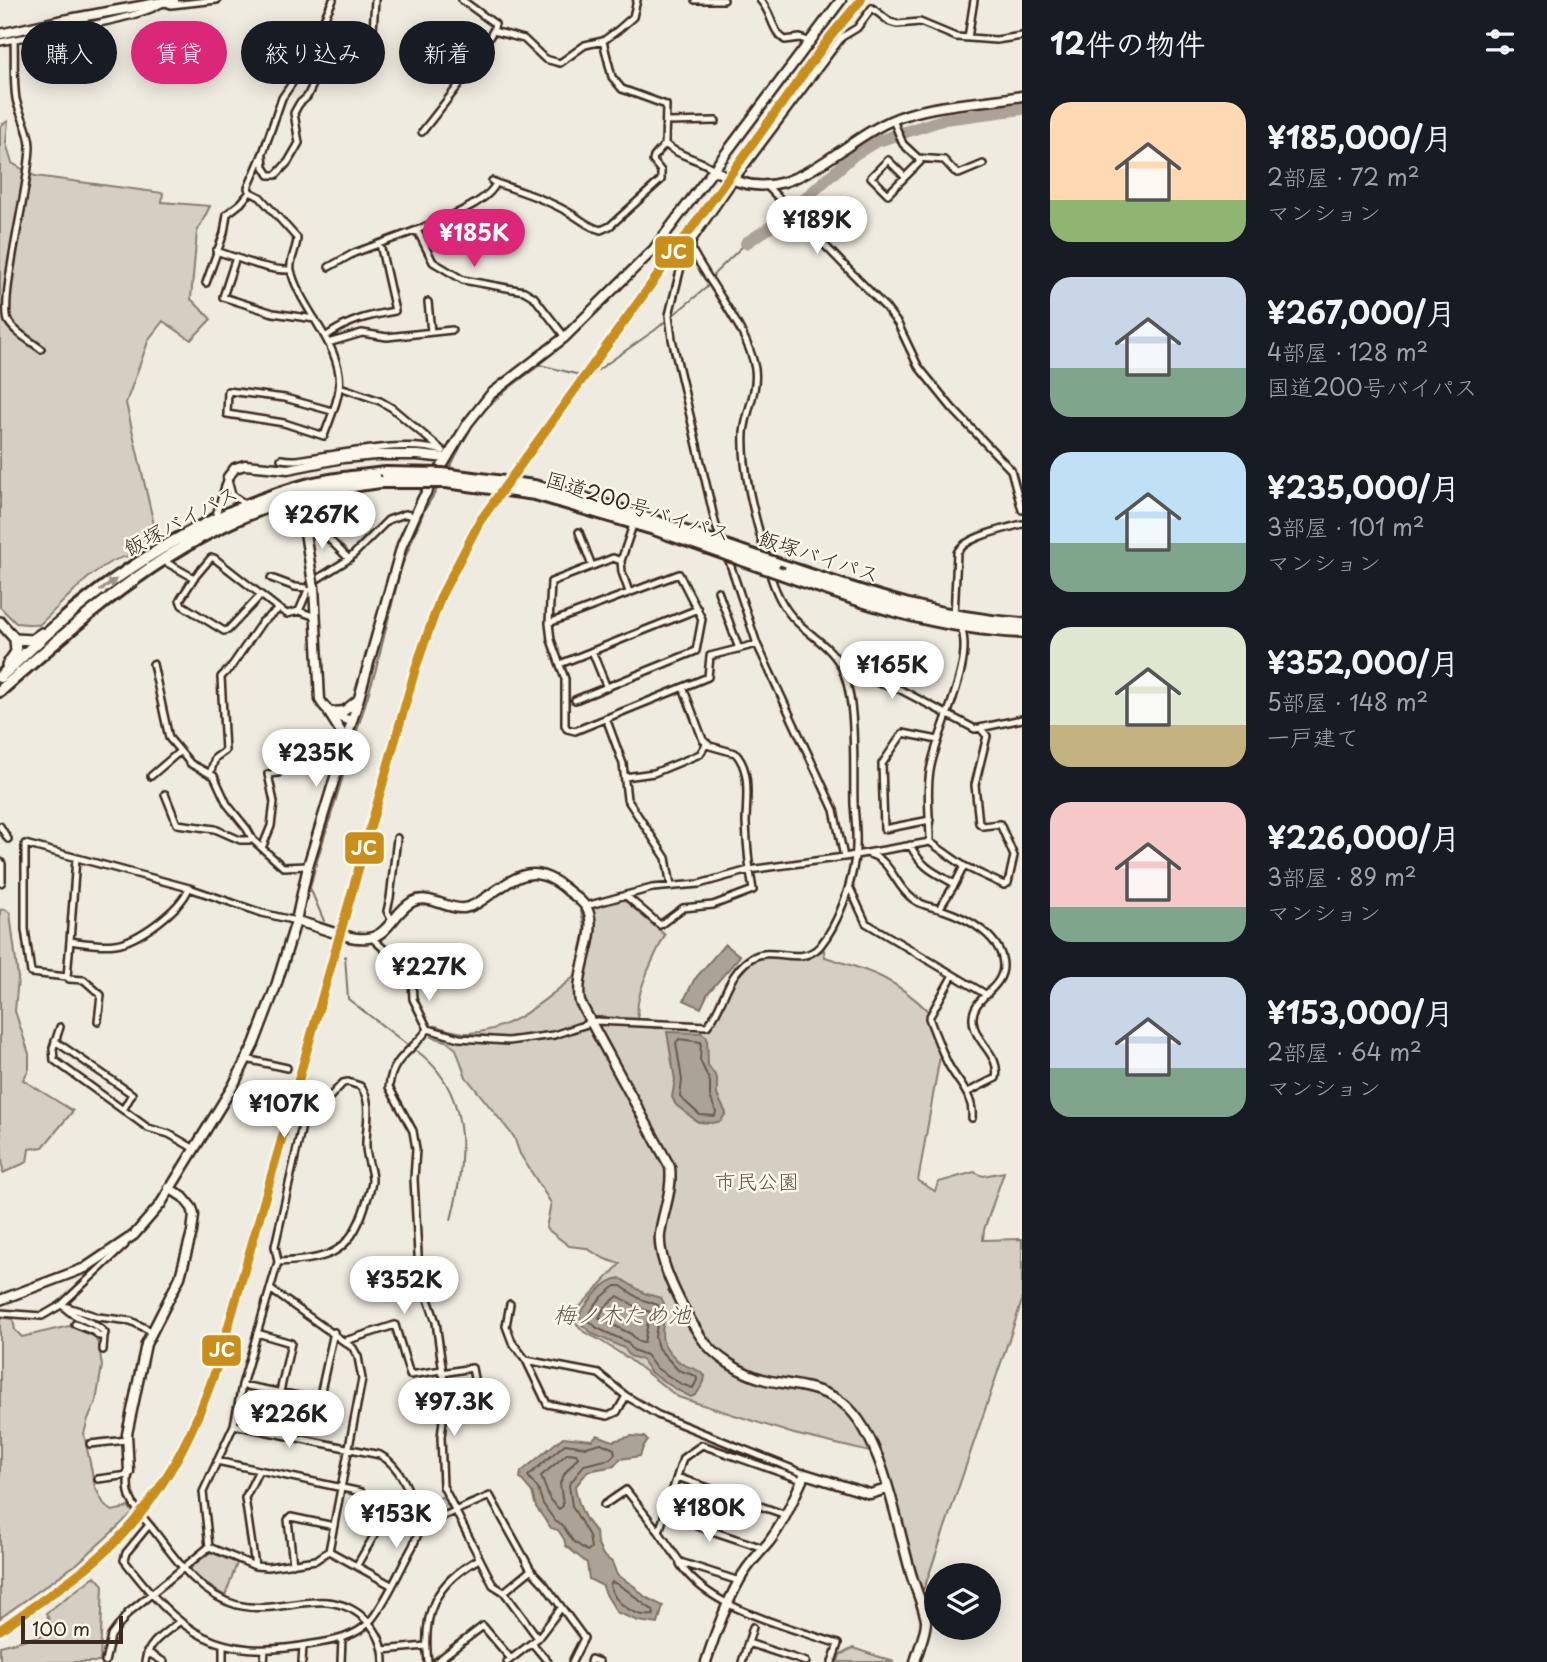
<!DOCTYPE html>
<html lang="ja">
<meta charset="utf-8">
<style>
:root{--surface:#171b24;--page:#20242c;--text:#f1f3f6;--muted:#9ea1a6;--accent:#db2777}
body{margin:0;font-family:"Playpen Sans","Klee One",sans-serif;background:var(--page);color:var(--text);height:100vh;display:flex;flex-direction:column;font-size:26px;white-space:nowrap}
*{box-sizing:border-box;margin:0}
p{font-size:23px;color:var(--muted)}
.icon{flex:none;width:38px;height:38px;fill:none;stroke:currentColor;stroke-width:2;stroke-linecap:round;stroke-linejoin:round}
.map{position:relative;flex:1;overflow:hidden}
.details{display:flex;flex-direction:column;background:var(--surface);width:525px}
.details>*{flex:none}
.hud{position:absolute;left:21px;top:21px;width:665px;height:63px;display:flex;gap:14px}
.buttons{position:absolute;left:924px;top:1563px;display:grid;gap:14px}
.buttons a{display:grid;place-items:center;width:77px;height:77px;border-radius:50%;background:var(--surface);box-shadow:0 4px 18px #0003;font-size:35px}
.scale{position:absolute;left:21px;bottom:18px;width:102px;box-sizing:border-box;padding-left:7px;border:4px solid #3b2a1e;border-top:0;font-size:19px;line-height:24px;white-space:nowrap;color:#3b2a1e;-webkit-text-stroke:5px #fbf7ec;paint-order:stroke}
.price{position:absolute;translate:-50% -60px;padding:0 16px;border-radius:24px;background:#fff;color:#222;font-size:23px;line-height:46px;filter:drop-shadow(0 2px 4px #0008)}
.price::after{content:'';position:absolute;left:50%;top:42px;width:21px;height:16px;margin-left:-10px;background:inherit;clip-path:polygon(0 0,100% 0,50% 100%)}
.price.active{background:var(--accent);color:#fff}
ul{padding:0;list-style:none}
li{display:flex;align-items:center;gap:21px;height:175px;padding:0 28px}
li span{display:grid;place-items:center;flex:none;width:196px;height:140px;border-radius:21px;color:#555}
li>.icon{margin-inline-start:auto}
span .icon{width:84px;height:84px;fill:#fffc;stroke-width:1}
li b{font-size:30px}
h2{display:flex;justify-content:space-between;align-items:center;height:84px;padding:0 28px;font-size:30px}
.tag{padding:0 24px;border-radius:32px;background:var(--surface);box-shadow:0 4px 18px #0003;font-size:24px;line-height:63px}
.tag.active{background:var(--accent);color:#fff}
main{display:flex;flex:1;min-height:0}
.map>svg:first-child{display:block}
</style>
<main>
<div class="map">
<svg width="1022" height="1662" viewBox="0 0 1022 1662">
<rect width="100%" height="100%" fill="#f0ebe0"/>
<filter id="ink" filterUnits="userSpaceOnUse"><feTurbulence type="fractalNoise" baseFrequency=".0143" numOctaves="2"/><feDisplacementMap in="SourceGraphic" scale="14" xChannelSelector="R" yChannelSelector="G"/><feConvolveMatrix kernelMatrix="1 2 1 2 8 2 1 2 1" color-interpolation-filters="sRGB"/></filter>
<g filter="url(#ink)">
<path fill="#d5cec3" stroke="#887c70" stroke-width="2" d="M8 121 6 143 12 163 35 176 163 193 162 202 210 206 197 232 191 299 211 319 191 340 163 321 149 339 126 403 158 542C146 557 125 553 109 563 83 578 61 605 39 625L16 623 0 607V126Z
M623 899 665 935C655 955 631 1000 639 1020L654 1028 710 1029 728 988 751 962 765 957 808 959 824 950 825 957C870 971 895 978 929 1012L926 1019 940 1056 918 1181 935 1191 939 1182 974 1172 983 1176 1004 1172 984 1230 983 1240 1022 1239V1301L924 1589 920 1587 883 1455 794 1434 678 1397 629 1359 598 1339 584 1332 576 1323 574 1313 620 1264 605 1259 586 1248 569 1246 546 1228 551 1203 520 1154 514 1137 466 1077 456 1049 446 1041 432 1037 435 1026C446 1029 457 1033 468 1033 510 1032 543 1001 575 976L585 931 581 911Z
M5 909 10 913 18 978 15 1011 29 1054V1069L23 1080 73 1111 43 1147 29 1149 27 1162 3 1173 0 1124V910Z
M0 1317 13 1319 15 1330 22 1337 69 1326 87 1332 95 1337 99 1346 102 1366 96 1402 88 1419 84 1434 95 1487 105 1506 113 1511 129 1507 133 1513 78 1563 0 1618Z
M444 1496 450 1510 426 1520 420 1506Z
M211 1552 237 1563 225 1596 202 1581 191 1570 192 1566Z
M95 1576 103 1585 100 1662H0V1646L55 1632 46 1613Z
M853 1648 894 1662H838L840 1655Z"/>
<path fill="#aca397" stroke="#7f7367" stroke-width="2" d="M725 944 740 956 708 993 701 1008 684 1000 694 980Z
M667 1032 702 1033 707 1037 708 1065 717 1078V1095L726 1113 721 1121 713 1123 698 1122 676 1105 672 1097 675 1080Z
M620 1278 644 1293 661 1298C672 1313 658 1326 663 1341 665 1348 675 1359 681 1363 689 1369 697 1367 705 1376L704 1382 696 1395 691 1397 677 1390 650 1372 642 1360 630 1356 624 1348 593 1334 581 1324 580 1314C590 1300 602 1281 620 1278Z
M597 1435 613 1441 632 1436 644 1437 648 1441 644 1445 640 1456 620 1459 614 1466 588 1471 575 1487C578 1504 584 1521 596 1532L597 1543 603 1555 612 1562 617 1575 634 1586 645 1597 663 1606 658 1624 638 1621 616 1612C612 1602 605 1596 603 1586L589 1579 587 1563 566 1546 564 1539 558 1530 551 1528 536 1507 532 1492 520 1478 521 1472 563 1437 592 1440Z"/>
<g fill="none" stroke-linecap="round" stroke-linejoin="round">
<path stroke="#685a4e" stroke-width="2" d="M679 1039 701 1042 700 1060 710 1082V1096L716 1112 715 1116 700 1115 680 1097 682 1080 676 1043Z
M616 1286H621L640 1299 658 1305 659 1313 655 1337 658 1348 678 1370 696 1376 697 1380 693 1388 681 1384 656 1368 646 1355 633 1350 627 1342 597 1328 588 1320C590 1307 604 1294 616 1286Z
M618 1296 637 1307 650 1312 644 1343 639 1342 631 1334 599 1318 604 1308Z
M601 1443 614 1449 615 1454 610 1459 584 1465 569 1485 572 1506 589 1536 591 1548 587 1551 573 1541 563 1526 555 1521 543 1504 538 1489 528 1476 565 1444 586 1447Z
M568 1453 576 1454 578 1457 565 1473 560 1483 563 1506 559 1509 550 1500 541 1476Z
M612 1582C628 1587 638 1602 653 1610L654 1615C636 1618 613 1603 610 1585Z"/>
<path stroke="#7f7367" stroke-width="2" d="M448 471C457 455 464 437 474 423 492 399 517 382 540 365L588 377 655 330 706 288 715 273 746 243
M324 921 310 888 316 864 376 669 401 568 424 511 438 488
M345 956 348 999 409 1046
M414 1049C472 1089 467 1160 451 1220"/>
<path stroke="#aca397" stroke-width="12" d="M746 243 781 220 855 154 875 142 945 119 1022 109"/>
<defs>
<path id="street" d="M462 0 495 24 493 31 524 39 545 59 560 63 585 45 603 41 618 30 633 17 637 0
M695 0H724
M760 0C772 12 771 31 785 40L800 38 808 41
M968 38 974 0
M14 39C15 59 13 80 16 99 19 114 30 130 30 146 30 184 0 293 8 321 15 333 31 341 41 349
M603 41 612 77 622 89 666 105 665 144C681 158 699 158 715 170
M0 42C28 36 149 18 163 2L171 5 217 0
M893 120 903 144 918 158 944 160 954 171 959 174 983 164
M666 122 716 121
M422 132 462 81 493 31
M263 156 264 167 269 175H276L288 162 299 143 294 113 299 104 307 97 317 76 368 52 372 46 375 0
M905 177 888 160 871 177 888 194 920 162 918 158
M496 183C520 191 545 199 568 212 580 218 587 227 601 230L610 226 661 180V171L653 161 654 157 665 144
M767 186 886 308 898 324 918 366 952 408 1011 470 1022 510
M250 192 260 197 297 238C297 249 289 260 291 270 299 308 345 348 339 389 337 405 329 421 324 436L284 423 227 414 228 391 285 398 332 411
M417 230C437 221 488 204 496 183L492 181
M692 240V250C710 285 749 331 755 369 758 391 746 411 744 433 742 475 756 520 767 560
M216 251C239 258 267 271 291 270
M236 257 223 297 273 313 315 319
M329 267 354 253 417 230 433 262 463 280 524 291 534 297 565 337
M206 283 224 233 227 214 241 203 250 192 248 188 263 153 282 98 297 76 333 0
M428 302 431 332
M325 337C349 320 367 316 395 311L380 244
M328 343 362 333 387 337 452 330
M340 387 380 401 392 408 443 451
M281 459C299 462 312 457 329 455 365 450 408 441 443 451
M228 480 232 495 245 504
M281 504 294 512 304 526 320 530 349 559
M215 518 228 477
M634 522 621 561 613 558 551 582 549 623 551 640 565 679V725L567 729 575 731 708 677 710 656 757 644
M304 526 307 508 317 494
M579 532 592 566
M723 545 716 526 672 339 669 315 685 251 733 182 842 37 857 28 872 8 890 22 897 24 920 22 956 37 996 40 1022 36
M727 555 757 644 834 810 844 857
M162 560 194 578 180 600 182 605 224 631 228 630 261 595
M621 561 622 572 629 592
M194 578 211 558H214L279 609 287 614 299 611 316 617
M271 578 295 587 307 588
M718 591 739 649
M299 611 311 583 349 559 388 520 405 514 414 516
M954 617 957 553C964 537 1005 529 1022 524
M549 623 679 574 702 619 696 651 575 700
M592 651 607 688
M153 664 169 738 191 764 214 776 227 804 247 829 253 840
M560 664 698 609
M844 672 901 690 975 729 1022 719
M606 718 623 764 627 799 666 858 671 886
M210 774 215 758 225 751 221 677 231 667 262 622 279 609
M151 776 179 752
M625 777 654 773 700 754 707 743
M165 794 177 824 215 829 240 840H253L283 867 308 866
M930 820 884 829 882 764 903 733 938 740
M0 826 8 839
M930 842 964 866 1004 885 1008 883 1014 856 1000 824 983 826 979 823 975 785 987 736 981 729
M910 845C922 868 933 872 955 884L939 909
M262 848 271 826 274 802 268 774 278 773
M869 854C891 859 895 887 913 899 922 906 933 907 943 910 967 918 1003 937 1003 966 1003 990 971 997 973 1020 974 1043 1001 1054 996 1078L968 1092
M955 884 964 866
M849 886 866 923 987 995
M189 888C180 910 138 941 115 944 101 946 84 943 70 941L67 977 31 973 25 929V844L189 888 262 913 296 921
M625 895 660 925 683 908 713 905 753 890C749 868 747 845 746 823 746 801 752 770 735 753L710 746 703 740 683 687
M586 906 652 888 699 884 749 870 844 857 930 842C930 819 926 793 930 771 936 731 977 661 960 625
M392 921 387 911 390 898 397 838
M372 938 408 971 412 979 413 999 428 1029 459 1038 508 1041 554 1035 596 1021 707 1026C724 1008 725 976 750 959 772 944 800 968 820 946 839 923 851 886 855 857 858 840 855 821 854 804 853 767 857 705 843 671 835 649 812 637 796 621 782 607 774 589 769 570
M70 941 76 858
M953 975 929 1018C935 1034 941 1050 948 1064 958 1083 974 1095 972 1118
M67 977 69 979 84 980 101 995 98 1021
M60 1027 53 1048 54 1060 148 1128 169 1134 193 1148
M428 1029C412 1052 392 1057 389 1087L413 1131 416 1149 414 1179 419 1273 436 1322 446 1395 441 1437 443 1486 493 1585 504 1592 538 1638 507 1662
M55 1041 132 1094 123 1110
M246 1059 287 1068
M348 1082 360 1086C373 1100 366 1125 366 1143 365 1157 372 1168 372 1180 372 1188 367 1199 365 1206 349 1257 325 1259 278 1262L275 1246 302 1126 343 1083Z
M510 1304 506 1326 512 1342 526 1360 599 1374 626 1396 658 1415 805 1474
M61 1305 125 1245
M66 1309C77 1320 95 1321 105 1333L104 1336H99L95 1332 75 1324
M0 1313 42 1316 61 1305 98 1317 131 1321 151 1331
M257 1333 291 1343 280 1392
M345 1341 395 1325 410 1375 442 1370
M103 1350 104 1336
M526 1360 547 1404 608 1416 617 1412 626 1396
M442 1373 472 1368 477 1394
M242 1385 319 1400 334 1332
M234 1425 380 1455C405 1468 412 1502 423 1527
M90 1444 127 1440
M217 1461 361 1492 378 1529 357 1565
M129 1472C124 1502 139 1511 155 1532 177 1561 200 1595 237 1605 269 1613 296 1600 327 1602 359 1605 384 1631 384 1662
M677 1477 786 1515
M98 1479 129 1475
M604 1505 626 1490 659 1532
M664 1515 763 1548
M149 1525 126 1553 124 1560C181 1634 216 1662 313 1644 333 1641 357 1637 371 1620 387 1601 400 1569 413 1546 415 1541 418 1532 423 1527 428 1521 479 1501 490 1496L531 1570 545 1585 584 1638 572 1662
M209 1547 255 1566 268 1567 316 1560 329 1551 362 1379 358 1357 353 1348 270 1289
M209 1547 203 1492 234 1425 242 1385 278 1262
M329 1551 391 1585
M293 1564 288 1520 291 1517 334 1526
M680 1564C710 1610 788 1626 838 1644L832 1662
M255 1566 245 1498 259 1470
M739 1581 680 1562 659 1532 683 1458 702 1445 802 1480
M504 1592 531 1570
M538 1638 561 1608
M532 1643 548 1662
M748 1643 806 1662
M383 1650 426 1646
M147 1652 164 1662
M105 1662 111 1636 128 1613 209 1547
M145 1662C147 1643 165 1633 179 1622
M223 1662V1645
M264 1662 265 1650
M302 1662 303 1646
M341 1662 342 1639
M428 1662C422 1613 435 1583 479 1559
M436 1662 483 1626 511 1659
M590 1662 591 1659 599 1662
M742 1662 753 1627"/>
<path id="secondary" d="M0 34 58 21 174 0
M715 170C789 220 839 135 906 115 943 103 984 103 1022 96
M228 477 235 468 245 465 288 469 343 458 376 455H418L446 458
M304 526 312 577
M314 587 320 700C328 714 338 717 352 721
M333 712 344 711 358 700
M329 713 341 732 343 746
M296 921C316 925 348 941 368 938 388 936 395 911 412 902 429 893 447 910 464 908 473 907 481 901 488 896 518 875 535 862 567 890 576 897 589 905 590 918 594 942 575 974 580 1002L670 1167C673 1190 663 1211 660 1234 657 1263 685 1313 701 1337 714 1357 742 1374 766 1380 790 1385 815 1386 837 1399 881 1425 896 1522 910 1570 913 1583 925 1610 926 1621 926 1633 918 1650 915 1662
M0 1300 85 1268 134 1235 160 1205 233 1086 254 1044 276 986 296 921 308 866 359 698 402 545 423 498 468 423 491 394 565 337 654 249 841 0
M129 1472 127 1434 146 1344 180 1277 192 1232 194 1215 192 1208 183 1197 169 1188
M706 1662C715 1634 725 1606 739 1581 747 1565 758 1555 769 1542 785 1521 794 1497 805 1474L870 1494 887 1489"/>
<path id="primary" d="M0 622 15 639
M15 639 32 640 42 633
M7 665 16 652 15 639
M0 864V881"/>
<path id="highway" d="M534 486 576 496 654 521
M535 494 654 529
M775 563C859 591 932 618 1022 624
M783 574C864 603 935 628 1022 632
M0 677C20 659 39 640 59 623 130 562 215 510 306 485 332 478 359 476 386 473
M0 691C84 617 168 540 276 504 309 492 345 487 380 482"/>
</defs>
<use href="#street" stroke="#3b2a1e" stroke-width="10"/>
<use href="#secondary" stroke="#3b2a1e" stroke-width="13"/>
<use href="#primary" stroke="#3b2a1e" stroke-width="14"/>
<use href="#highway" stroke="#3b2a1e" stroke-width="16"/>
<use href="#street" stroke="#fbf7ec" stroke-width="5"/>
<use href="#secondary" stroke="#fbf7ec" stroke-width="8"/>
<use href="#primary" stroke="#fbf7ec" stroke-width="9"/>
<use href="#highway" stroke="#fbf7ec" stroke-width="10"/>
<defs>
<path id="secondary-bridge" d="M312 577 314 587"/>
<path id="highway-bridge" d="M386 473 442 474 534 486
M380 482H446L535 494
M654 521 775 563
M654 529 783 574"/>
</defs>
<use href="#secondary-bridge" stroke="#3b2a1e" stroke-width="13" stroke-linecap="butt"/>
<use href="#highway-bridge" stroke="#3b2a1e" stroke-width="16" stroke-linecap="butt"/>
<use href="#secondary-bridge" stroke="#fbf7ec" stroke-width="8"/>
<use href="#highway-bridge" stroke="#fbf7ec" stroke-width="10"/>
<defs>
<path id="rail-1" d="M0 1630C33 1606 68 1584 99 1557 159 1505 193 1437 218 1363L416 667 441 596 480 521 830 37 861 0"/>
</defs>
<use href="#rail-1" stroke="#fbf7ec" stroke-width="14"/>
<use href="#rail-1" stroke="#ca8e1a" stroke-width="9"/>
</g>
<defs><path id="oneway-solid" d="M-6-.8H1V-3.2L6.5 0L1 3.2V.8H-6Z" transform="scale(1.75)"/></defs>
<use fill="#9b9085" href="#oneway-solid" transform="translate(108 585) rotate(-35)"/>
</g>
<g text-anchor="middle" stroke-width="5" stroke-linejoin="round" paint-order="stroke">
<g font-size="21" fill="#3b2a1e" stroke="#fbf7ec">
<text transform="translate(638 507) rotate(17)" y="7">国道200号バイパス</text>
<text transform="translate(181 521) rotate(-28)" y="7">飯塚バイパス</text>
<text transform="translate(819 557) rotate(18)" y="7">飯塚バイパス</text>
</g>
<g font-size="21" fill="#625347" stroke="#fbf7ec">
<text x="757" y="1189">市民公園</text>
</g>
<g font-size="23" font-style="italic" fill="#635448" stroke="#fbf7ec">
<text x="622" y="1323">梅ノ木ため池</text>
</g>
</g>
<g stroke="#fbf7ec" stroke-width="2.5">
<rect x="654" y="235" width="41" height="34" rx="7" fill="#ca8e1a"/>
<rect x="344" y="831" width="41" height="34" rx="7" fill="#ca8e1a"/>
<rect x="201" y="1334" width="41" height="33" rx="7" fill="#ca8e1a"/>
</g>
<g font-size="19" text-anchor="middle" font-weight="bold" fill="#fff">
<text x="674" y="259">JC</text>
<text x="364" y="855">JC</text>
<text x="222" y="1357">JC</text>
</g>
</svg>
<div class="buttons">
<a><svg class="icon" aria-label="layers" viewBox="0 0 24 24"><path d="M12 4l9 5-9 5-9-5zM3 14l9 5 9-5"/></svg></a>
</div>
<div class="scale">100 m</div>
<b class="price" style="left:817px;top:256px">¥189K</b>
<b class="price active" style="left:474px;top:269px">¥185K</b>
<b class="price" style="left:322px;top:551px">¥267K</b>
<b class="price" style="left:892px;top:701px">¥165K</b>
<b class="price" style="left:316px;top:789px">¥235K</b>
<b class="price" style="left:429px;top:1003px">¥227K</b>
<b class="price" style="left:284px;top:1140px">¥107K</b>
<b class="price" style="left:404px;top:1316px">¥352K</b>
<b class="price" style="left:454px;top:1438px">¥97.3K</b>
<b class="price" style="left:289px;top:1450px">¥226K</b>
<b class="price" style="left:709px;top:1544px">¥180K</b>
<b class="price" style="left:396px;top:1550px">¥153K</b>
<div class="hud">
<a class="tag">購入</a>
<a class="tag active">賃貸</a>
<a class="tag">絞り込み</a>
<a class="tag">新着</a>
</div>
</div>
<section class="details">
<h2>12件の物件<svg class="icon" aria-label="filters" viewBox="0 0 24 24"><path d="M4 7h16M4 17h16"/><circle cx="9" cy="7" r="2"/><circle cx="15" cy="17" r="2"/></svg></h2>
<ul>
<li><span style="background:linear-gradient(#ffd9b3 70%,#8fb573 0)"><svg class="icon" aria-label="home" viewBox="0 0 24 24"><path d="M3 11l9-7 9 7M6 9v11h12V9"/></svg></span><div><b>¥185,000/月</b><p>2部屋 · 72 m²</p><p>マンション</p></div></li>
<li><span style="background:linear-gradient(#c9d6e8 65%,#7fa58c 0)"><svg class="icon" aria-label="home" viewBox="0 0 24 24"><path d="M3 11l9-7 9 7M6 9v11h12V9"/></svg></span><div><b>¥267,000/月</b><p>4部屋 · 128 m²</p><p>国道200号バイパス</p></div></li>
<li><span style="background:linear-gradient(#bfe0f5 65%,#7fa58c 0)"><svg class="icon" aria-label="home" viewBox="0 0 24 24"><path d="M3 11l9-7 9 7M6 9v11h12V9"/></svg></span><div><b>¥235,000/月</b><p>3部屋 · 101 m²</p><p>マンション</p></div></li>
<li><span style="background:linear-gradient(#dfe7d0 70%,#c2b280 0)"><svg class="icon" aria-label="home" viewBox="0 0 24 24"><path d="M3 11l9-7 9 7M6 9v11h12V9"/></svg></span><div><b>¥352,000/月</b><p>5部屋 · 148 m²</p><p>一戸建て</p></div></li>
<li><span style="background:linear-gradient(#f6c9c9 75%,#7fa58c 0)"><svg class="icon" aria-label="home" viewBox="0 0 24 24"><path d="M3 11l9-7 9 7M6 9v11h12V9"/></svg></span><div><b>¥226,000/月</b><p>3部屋 · 89 m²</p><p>マンション</p></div></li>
<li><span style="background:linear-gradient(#c9d6e8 65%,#7fa58c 0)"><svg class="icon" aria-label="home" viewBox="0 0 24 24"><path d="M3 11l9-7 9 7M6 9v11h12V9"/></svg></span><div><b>¥153,000/月</b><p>2部屋 · 64 m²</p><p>マンション</p></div></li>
</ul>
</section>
</main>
